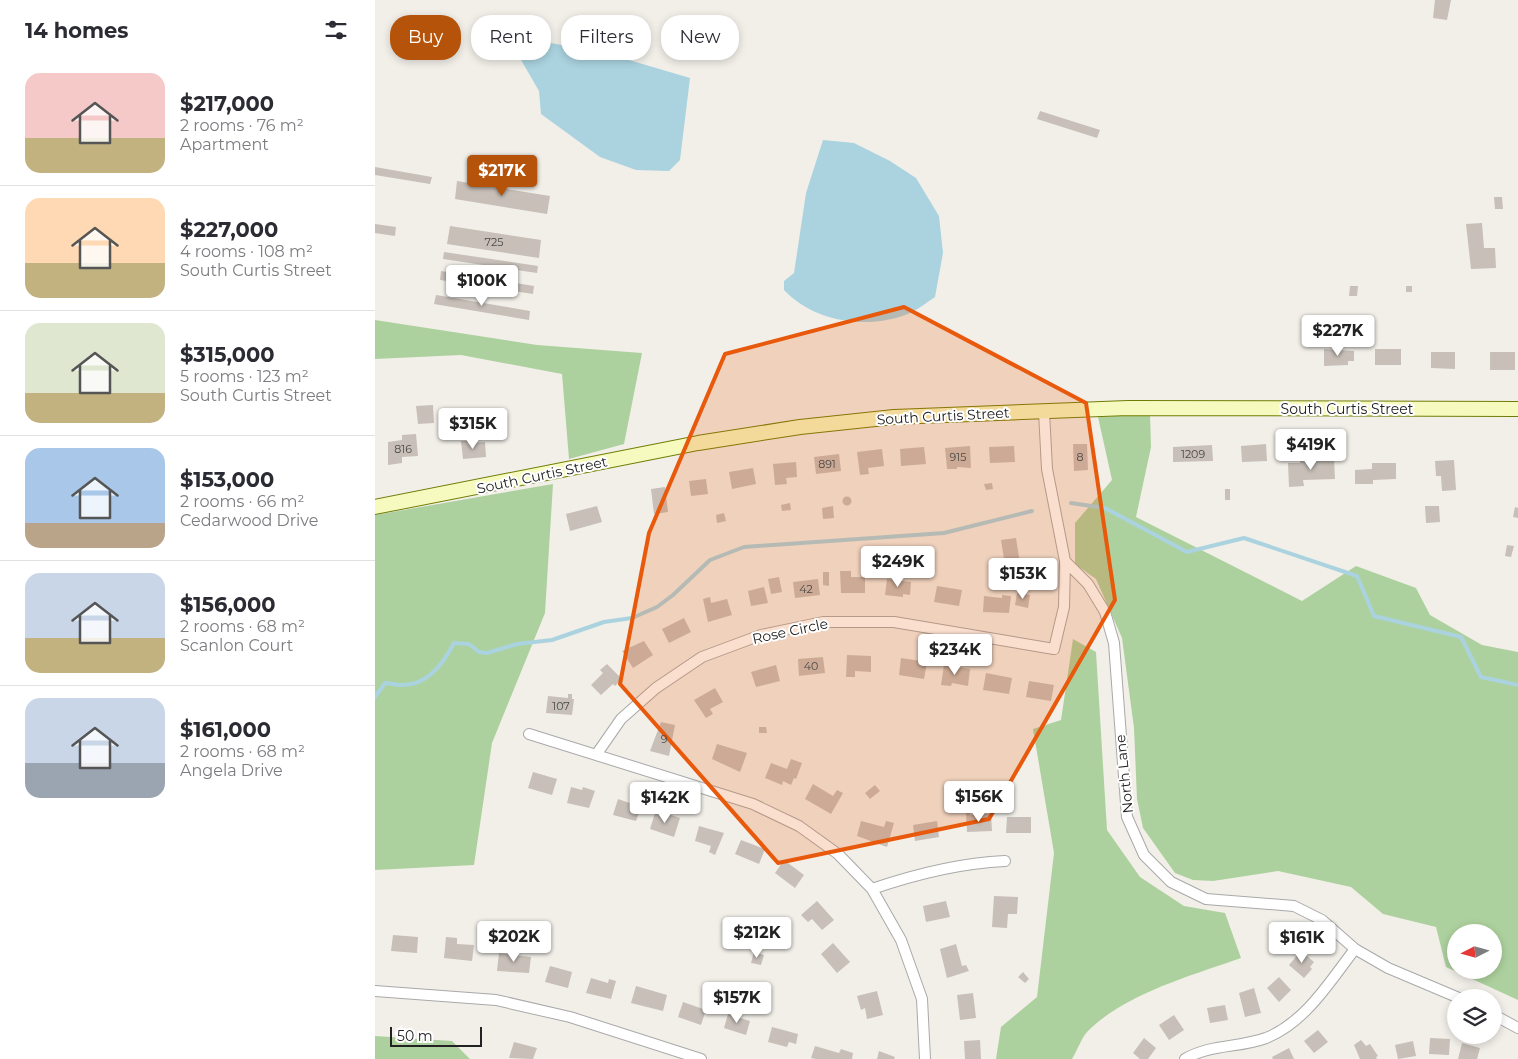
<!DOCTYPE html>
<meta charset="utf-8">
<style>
:root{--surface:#fff;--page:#f7f7f7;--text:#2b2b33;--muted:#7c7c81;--line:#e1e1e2;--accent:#b45309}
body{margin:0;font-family:Montserrat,sans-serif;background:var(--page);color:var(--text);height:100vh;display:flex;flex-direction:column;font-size:19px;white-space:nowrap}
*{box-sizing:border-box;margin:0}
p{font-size:16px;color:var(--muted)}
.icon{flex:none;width:28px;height:28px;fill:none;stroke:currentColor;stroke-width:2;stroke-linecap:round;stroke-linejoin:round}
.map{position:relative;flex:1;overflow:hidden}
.drawer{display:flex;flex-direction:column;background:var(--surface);width:375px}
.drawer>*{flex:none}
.hud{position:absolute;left:15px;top:15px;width:475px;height:45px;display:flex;gap:10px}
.needle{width:32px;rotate:264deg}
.fabs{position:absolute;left:1072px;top:924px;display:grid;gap:10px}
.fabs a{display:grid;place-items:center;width:55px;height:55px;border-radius:50%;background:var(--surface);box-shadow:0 2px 8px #0003;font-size:25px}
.scale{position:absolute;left:15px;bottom:12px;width:92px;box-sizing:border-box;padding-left:5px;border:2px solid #222;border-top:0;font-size:14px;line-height:18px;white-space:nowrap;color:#222;-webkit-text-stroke:4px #fff;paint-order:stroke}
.price{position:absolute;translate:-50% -42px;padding:0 11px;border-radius:5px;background:#fff;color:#222;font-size:16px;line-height:32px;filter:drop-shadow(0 1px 2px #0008)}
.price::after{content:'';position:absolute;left:50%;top:30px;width:15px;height:11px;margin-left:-8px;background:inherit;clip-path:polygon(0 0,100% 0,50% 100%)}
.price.active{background:var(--accent);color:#fff}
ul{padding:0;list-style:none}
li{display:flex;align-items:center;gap:15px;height:125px;padding:0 25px}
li+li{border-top:1px solid var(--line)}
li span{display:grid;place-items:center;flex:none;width:140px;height:100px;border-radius:15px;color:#555}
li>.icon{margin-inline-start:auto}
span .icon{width:60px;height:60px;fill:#fffc;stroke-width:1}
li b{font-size:21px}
h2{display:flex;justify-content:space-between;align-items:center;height:60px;padding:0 25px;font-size:21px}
.pill{padding:0 18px;border-radius:20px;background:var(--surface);box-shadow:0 2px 8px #0003;font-size:18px;line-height:45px}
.pill.active{background:var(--accent);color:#fff}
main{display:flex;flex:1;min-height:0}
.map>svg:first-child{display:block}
</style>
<main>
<section class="drawer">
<h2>14 homes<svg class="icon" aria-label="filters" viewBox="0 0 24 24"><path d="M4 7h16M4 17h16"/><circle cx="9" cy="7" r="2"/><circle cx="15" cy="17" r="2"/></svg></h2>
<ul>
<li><span style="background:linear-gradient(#f6c9c9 65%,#c2b280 0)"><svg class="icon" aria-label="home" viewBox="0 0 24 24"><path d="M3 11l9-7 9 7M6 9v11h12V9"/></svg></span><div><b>$217,000</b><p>2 rooms · 76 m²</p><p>Apartment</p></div></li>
<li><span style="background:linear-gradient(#ffd9b3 65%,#c2b280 0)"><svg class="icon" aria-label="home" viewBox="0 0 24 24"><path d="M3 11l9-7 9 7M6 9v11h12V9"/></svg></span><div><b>$227,000</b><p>4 rooms · 108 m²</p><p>South Curtis Street</p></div></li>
<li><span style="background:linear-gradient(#dfe7d0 70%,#c2b280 0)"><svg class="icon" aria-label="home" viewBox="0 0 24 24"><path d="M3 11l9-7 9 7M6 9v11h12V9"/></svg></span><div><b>$315,000</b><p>5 rooms · 123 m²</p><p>South Curtis Street</p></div></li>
<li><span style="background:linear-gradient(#a9c7e8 75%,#b9a48a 0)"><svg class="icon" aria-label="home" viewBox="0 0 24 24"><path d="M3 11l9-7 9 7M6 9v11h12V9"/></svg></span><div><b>$153,000</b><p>2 rooms · 66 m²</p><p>Cedarwood Drive</p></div></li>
<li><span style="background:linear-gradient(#c9d6e8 65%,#c2b280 0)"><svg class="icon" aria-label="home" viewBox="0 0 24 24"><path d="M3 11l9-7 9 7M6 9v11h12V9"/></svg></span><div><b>$156,000</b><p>2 rooms · 68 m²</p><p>Scanlon Court</p></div></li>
<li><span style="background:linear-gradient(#c9d6e8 65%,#9aa5b1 0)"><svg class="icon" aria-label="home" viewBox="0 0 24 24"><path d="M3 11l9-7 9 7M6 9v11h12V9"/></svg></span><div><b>$161,000</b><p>2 rooms · 68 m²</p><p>Angela Drive</p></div></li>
</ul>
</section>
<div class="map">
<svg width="1143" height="1059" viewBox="0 0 1143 1059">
<rect width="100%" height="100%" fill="#f2efe9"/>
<path fill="#add19e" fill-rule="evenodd" d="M0 320 162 345 267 353 249 444 194 459 187 374 86 355 0 359Z
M775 414 776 447 761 517 927 601 981 566 1041 588 1055 615 1107 645 1143 652V1000L1071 967 1061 927 1008 914 976 887 903 871 838 881 818 880 800 873 768 828 762 799 759 728 747 638 721 579 700 564V523L737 480 723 417ZM1081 932H1119V970H1081Z
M178 484 170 613 117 743 99 865 0 870V515Z
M698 639 721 652 732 830 765 877 809 906 850 913 866 958C818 975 749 994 712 1032 706 1039 702 1051 697 1059H621L626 1027 662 997 679 853 658 729 686 720Z
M0 1036 77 1041 95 1059H0Z"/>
<path fill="#aad3df" d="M161 40 237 55 315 78 305 160 294 171 261 170 225 157 166 114 164 91 142 53 148 41Z
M448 140 479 143 515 161 541 178 564 216 568 253 560 297C552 302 545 308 537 312 496 331 440 323 409 290V281L419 273 431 193Z"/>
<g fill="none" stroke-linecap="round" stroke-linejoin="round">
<path stroke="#aad3df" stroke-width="4" d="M696 503 730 508 812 552 869 538 982 576 999 616 1086 637 1106 677 1143 685
M0 697 10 683C16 683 20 685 26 685 52 686 68 664 79 643L94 644 104 652 112 653 142 644 177 640 229 622 257 618 282 607 298 595 335 560 369 547 569 533 657 511"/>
</g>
<path fill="#c7bfb8" d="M1060 0H1076L1072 20 1058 18Z
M665 111 725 130 722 138 662 119Z
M0 167 57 177 55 184 0 175Z
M82 181 175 196 172 214 80 199Z
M1119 197H1127L1128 209H1120Z
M1107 223 1109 248H1120L1121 268 1096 269 1091 224Z
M0 224 21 227 20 236 0 233Z
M75 226 166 240 164 258 72 244Z
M69 252 163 266 162 273 68 259Z
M66 271 159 286 158 294 65 280Z
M975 286H983L982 296H974Z
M1031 286H1037V292H1031Z
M61 295 155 311 154 320 59 304Z
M949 349 979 351V361H973V365L949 366Z
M1000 349H1026V365H1000Z
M1056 352H1080V369L1056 368Z
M1115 352H1140V370H1115Z
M58 405 59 423 43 424 41 406Z
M41 434 43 456 27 457V463L13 465V442L27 440V435Z
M86 441H93V443L110 442 111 457 88 459Z
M698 444H712L713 470 699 471Z
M891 444 892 461 867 462 866 446Z
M837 445 838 461 798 462V447Z
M595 446 596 468 582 467V469H572L570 448Z
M639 446 640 462 615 463 614 447Z
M549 447 551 464 526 466 525 449Z
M507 449 509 466 493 468 494 474 485 475 482 452Z
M464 454 466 471 441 474 439 457Z
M959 458 960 479 928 480 929 486 914 487 913 463H925V459Z
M1079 460 1081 490 1067 491 1066 476H1061L1060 461Z
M421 462 422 477 411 478 412 484 400 485 398 464Z
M997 463H1021V479L998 480V484H980V470L997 469Z
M378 468 381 484 357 489 354 472Z
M331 479 333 494 316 496 314 481Z
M617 483 618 489 611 490 609 484Z
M290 487 293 512 279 514 276 489Z
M850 489H855V500H850Z
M467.5 501a4.5 4.5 0 1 1 9 0a4.5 4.5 0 1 1-9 0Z
M415 503 416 510 407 511 406 505Z
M222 506 227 522 195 531 191 514Z
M458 506 459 518 448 519 447 508Z
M1050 506H1064L1065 522 1051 523Z
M1140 507 1143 508V518L1138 517Z
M349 513 351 521 342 523 341 515Z
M641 538 645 563 630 565 626 540Z
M1132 545 1139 546 1136 557 1130 556Z
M465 571H476V577H490V593H466Z
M448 572H454V586L448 585Z
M404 577 407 592 396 594 393 579Z
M443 579 445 595 420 598 418 582Z
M512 579 536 582 535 595 528 594V597L510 595Z
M562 586 587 590 584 606 559 602Z
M389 587 393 603 376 606 373 591Z
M642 593 655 595 653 608 640 605Z
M627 595 636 596 634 613 608 612 609 596 627 598Z
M335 597 336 603 352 599 357 615 333 622 328 599Z
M309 618 316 632 294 643 287 629Z
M269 641 278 655 258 668 247 651Z
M472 655 496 656V672L480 671V677H471Z
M448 657 450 673 424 676 423 659Z
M526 658 552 662 549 679 524 675Z
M232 664 247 679 240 686 238 684 226 695 216 685 228 673 225 670Z
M401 665 405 681 381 687 376 672Z
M569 665 595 669 593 686 577 683 576 686 566 685Z
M611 673 637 678 634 694 608 690Z
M654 681 679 685 676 701 651 697Z
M340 688 348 702 335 709 338 714 331 718 319 700Z
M193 694H197V699H199L197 715 171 713 173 696 193 698Z
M286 722 300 725 294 756 275 751Z
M384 727H391L392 733H384Z
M342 744 372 753 365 772 337 759Z
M416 759 427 763 421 779 419 778 416 785 408 781 407 785 390 778 396 763 412 769Z
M158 772 182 779 177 795 153 788Z
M438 784 458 796 462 790 468 793 456 814 430 799Z
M500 785 505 791 495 799 490 793Z
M196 787 207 790 208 787 220 791 214 808 192 803Z
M580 789H586V802H580Z
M243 799 266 807 261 821 238 815Z
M281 810 305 818 299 837 275 829Z
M591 812H595V815L616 814 617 831 592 832Z
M632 817H656V833H631Z
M486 821 509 827 511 821 519 823 512 847 482 836Z
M562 821 564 837 540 841 538 825Z
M324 826 349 833 340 855 334 852 336 846 320 841Z
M366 840 390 849 384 864 360 854Z
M409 860 429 875 420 888 400 873Z
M619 896 643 897 642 914H633L632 928 617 927Z
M442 901 459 920 447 930 437 919 433 922 426 915Z
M571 901 575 917 551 922 548 906Z
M18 935 43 937 42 953 16 951Z
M71 937 82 938V944L99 945 97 961 69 958Z
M458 943 475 962 462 973 446 954Z
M581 944 587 966 591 965 594 971 572 978 565 949Z
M926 951 939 962 935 967 937 969 929 978 914 965Z
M379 952 389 955 386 965 376 963Z
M124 953 156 957 154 973 122 971Z
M175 966 197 972 193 988 170 982Z
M648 972 654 979 650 983 643 977Z
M904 977 916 990 904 1002 892 988Z
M216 978 233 983 234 979 241 981 236 999 211 993Z
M261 986 292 995 288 1011 256 1003Z
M879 988 886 1013 870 1017 864 993Z
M502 991 508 1015 492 1019 490 1008 486 1010 482 996Z
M338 993 345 995 343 1002 336 1000Z
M598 993 601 1018 585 1020 582 995Z
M308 1002 331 1010 326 1025 303 1017Z
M850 1005 853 1020 835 1023 832 1008Z
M353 1014 375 1021 371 1035 349 1028Z
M799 1015 809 1030 794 1040 784 1025Z
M397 1027 423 1034 421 1044 414 1042 412 1047 393 1042Z
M943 1030 953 1042 939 1053 929 1041Z
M769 1038 781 1048 773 1059H765L758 1053Z
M1055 1038 1075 1039 1074 1055 1054 1054Z
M605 1040 606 1059H590L589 1041Z
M986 1040 991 1046 995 1044 1003 1056 1001 1057 1002 1059H985L979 1045Z
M1038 1041 1041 1056 1023 1059 1020 1045Z
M139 1042 162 1048 158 1059 134 1058Z
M1087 1043 1105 1048 1102 1059H1083Z
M440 1046 464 1053 466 1049 478 1053 477 1059H441L436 1058Z
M914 1048 919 1059H898L897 1057Z
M504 1051 520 1057 519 1059H502Z"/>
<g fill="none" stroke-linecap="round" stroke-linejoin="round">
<defs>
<path id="street" d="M690 561 713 584 730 612 739 643 752 817 769 855 796 882 831 899 919 906 947 920 980 949 1013 968 1084 998
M154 734 378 804 424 826 463 854 497 889 526 940 547 999 550 1059
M221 755 246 719 281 688 327 657 386 635 448 622H519L679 649 689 607 690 561 672 469 669 412
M497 889C541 874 584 863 630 861
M0 991 121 1000 195 1017 326 1059
M1119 1015 1143 1028
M810 1059C835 1044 864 1048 891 1038 931 1022 955 981 980 949"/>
<path id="secondary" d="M0 507 323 443 425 427 519 417 753 408 1143 409"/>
</defs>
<use href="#street" stroke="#a9a9a9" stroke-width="12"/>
<use href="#secondary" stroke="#707d05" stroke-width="16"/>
<use href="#street" stroke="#fff" stroke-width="10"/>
<use href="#secondary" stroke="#f7fabf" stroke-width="14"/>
</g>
<path fill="#e8590c" fill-opacity="0.2" stroke="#e8590c" stroke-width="4" stroke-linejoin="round" d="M529 307 711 403 740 600 614 819 403 863 245 684 274 533 350 354Z"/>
<g text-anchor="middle" stroke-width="4" stroke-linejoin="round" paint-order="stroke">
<g font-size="11" fill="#4b4948">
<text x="119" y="246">725</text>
<text x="28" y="453">816</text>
<text x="818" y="458">1209</text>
<text x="583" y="461">915</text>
<text x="705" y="461">8</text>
<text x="452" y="468">891</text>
<text x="431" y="593">42</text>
<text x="436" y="670">40</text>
<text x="186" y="710">107</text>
<text x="289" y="743">9</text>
</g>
<g font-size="14" fill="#222" stroke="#fff">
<text x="972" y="414">South Curtis Street</text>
<text transform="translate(568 416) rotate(-3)" y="5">South Curtis Street</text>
<text transform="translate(167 475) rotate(-12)" y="5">South Curtis Street</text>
<text transform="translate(415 631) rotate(-12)" y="5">Rose Circle</text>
<text transform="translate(749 774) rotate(-96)" y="5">North Lane</text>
</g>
</g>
</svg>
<div class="fabs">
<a><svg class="needle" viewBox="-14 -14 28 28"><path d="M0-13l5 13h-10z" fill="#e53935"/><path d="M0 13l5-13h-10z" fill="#7c7c81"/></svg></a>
<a><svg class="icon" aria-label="layers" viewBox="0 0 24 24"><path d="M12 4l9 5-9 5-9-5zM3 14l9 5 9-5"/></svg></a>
</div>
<div class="scale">50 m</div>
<b class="price active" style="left:127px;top:197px">$217K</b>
<b class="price" style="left:107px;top:307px">$100K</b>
<b class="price" style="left:963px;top:357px">$227K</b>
<b class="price" style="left:98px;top:450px">$315K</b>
<b class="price" style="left:936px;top:471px">$419K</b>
<b class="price" style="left:523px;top:588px">$249K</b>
<b class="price" style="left:648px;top:600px">$153K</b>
<b class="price" style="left:580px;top:676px">$234K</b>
<b class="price" style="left:604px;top:823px">$156K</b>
<b class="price" style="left:290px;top:824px">$142K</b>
<b class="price" style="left:382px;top:959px">$212K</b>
<b class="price" style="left:139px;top:963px">$202K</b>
<b class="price" style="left:927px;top:964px">$161K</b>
<b class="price" style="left:362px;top:1024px">$157K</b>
<div class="hud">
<a class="pill active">Buy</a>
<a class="pill">Rent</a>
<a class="pill">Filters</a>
<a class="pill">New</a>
</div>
</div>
</main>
